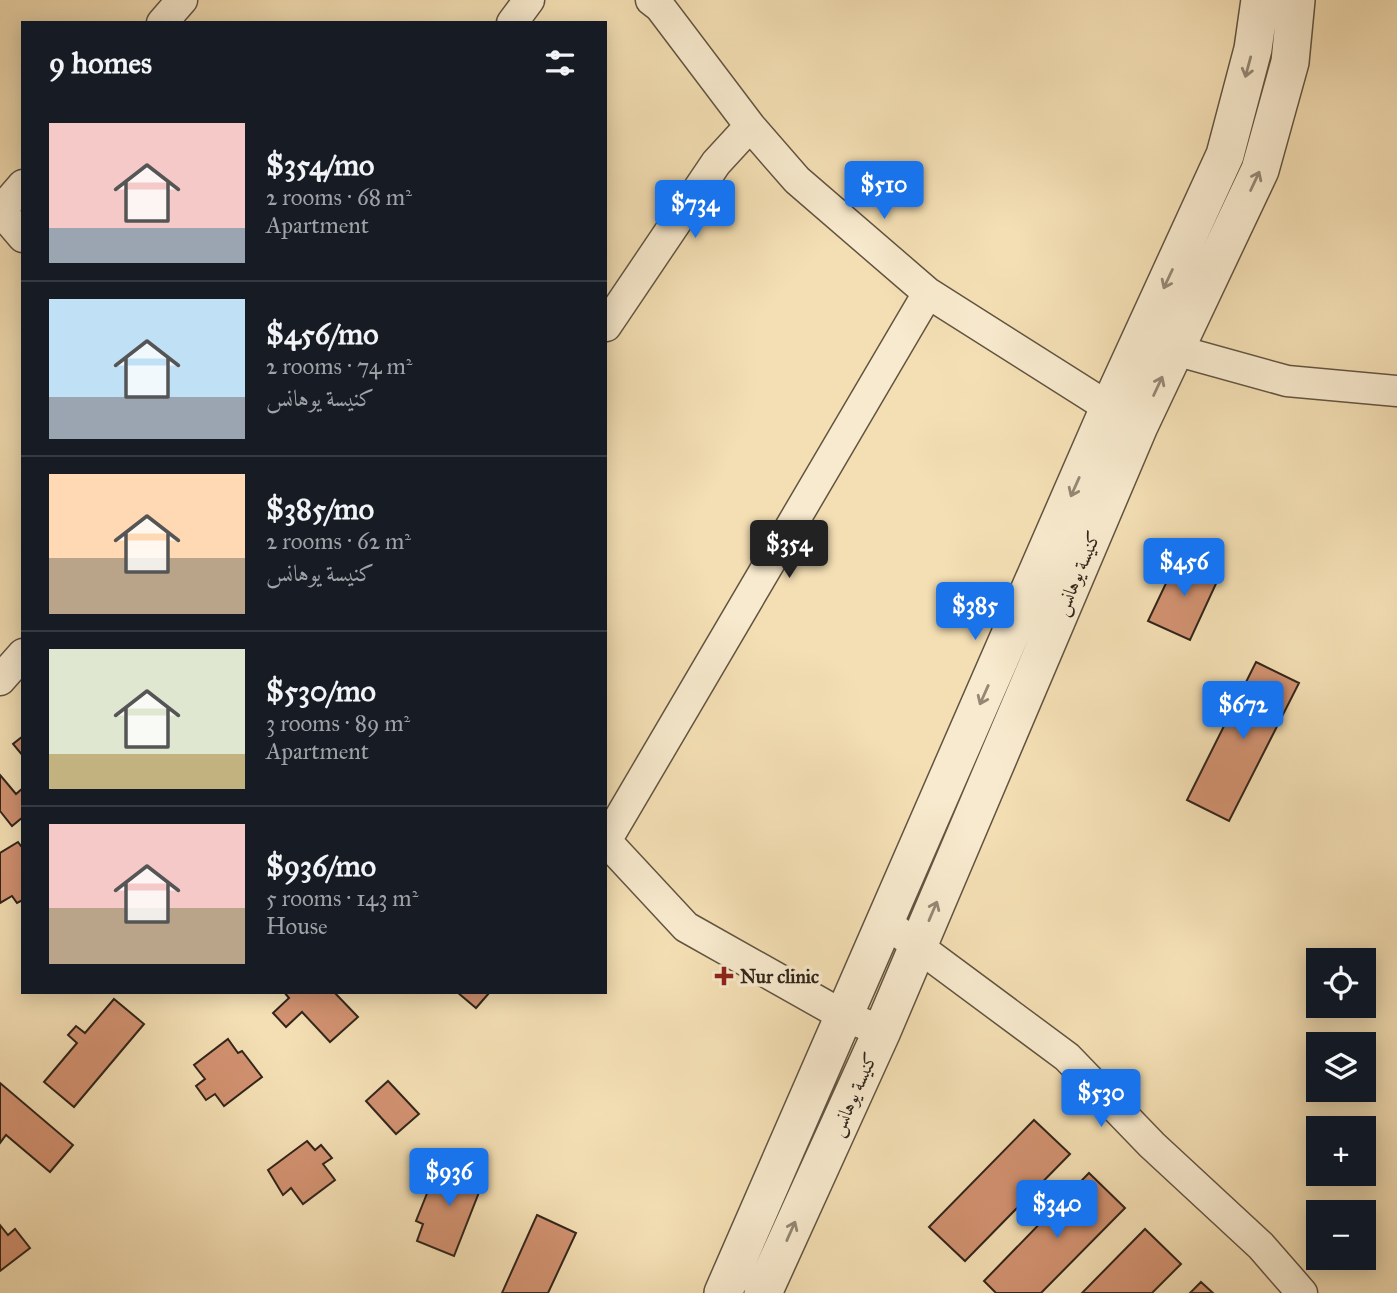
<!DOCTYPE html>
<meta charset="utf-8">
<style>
:root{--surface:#171b24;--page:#242831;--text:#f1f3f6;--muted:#9ea1a6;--line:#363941;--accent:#1a73e8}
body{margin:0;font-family:"IM FELL Great Primer",Amiri,serif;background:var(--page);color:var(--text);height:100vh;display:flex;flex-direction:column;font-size:26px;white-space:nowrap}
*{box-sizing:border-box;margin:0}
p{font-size:23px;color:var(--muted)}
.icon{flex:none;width:38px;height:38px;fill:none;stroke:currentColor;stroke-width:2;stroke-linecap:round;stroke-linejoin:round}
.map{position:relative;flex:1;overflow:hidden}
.sheet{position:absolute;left:21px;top:21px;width:586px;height:973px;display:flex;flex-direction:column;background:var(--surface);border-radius:0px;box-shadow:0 4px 18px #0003}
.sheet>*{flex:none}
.controls{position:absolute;left:1306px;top:948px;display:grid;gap:14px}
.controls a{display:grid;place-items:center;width:70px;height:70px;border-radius:0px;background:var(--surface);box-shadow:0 4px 18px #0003;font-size:35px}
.price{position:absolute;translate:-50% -60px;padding:0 16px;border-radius:7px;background:var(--accent);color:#fff;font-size:23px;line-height:46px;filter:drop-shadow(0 2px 4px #0008)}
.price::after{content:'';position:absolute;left:50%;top:42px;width:21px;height:16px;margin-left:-10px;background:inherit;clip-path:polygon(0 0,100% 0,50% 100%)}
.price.on{background:#222;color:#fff}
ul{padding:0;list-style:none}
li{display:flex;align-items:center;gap:21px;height:175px;padding:0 28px}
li+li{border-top:2px solid var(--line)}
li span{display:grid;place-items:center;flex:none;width:196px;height:140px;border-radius:0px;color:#555}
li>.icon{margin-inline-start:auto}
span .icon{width:84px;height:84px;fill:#fffc;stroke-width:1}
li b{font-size:30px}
h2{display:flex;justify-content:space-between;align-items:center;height:84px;padding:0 28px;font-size:30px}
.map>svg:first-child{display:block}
</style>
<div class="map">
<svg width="1397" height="1293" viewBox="0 0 1397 1293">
<rect width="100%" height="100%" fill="#f4dfb4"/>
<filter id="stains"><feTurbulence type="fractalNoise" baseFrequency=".00286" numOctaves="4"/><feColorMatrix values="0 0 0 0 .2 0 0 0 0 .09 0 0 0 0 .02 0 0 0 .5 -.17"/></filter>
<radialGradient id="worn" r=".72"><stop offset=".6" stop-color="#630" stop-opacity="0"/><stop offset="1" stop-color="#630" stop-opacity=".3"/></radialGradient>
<path fill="#d29271" stroke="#31251b" stroke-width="2" d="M1179 556 1220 575 1190 640 1148 621Z
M1256 662 1299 683 1229 821 1187 800Z
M23 736V756L13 744Z
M0 775 16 794 23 788V817L12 826 0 811Z
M18 842 21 846 23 845V900L17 903 12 896 0 903V853Z
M284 992H334L358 1017 330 1042 302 1012 286 1027 273 1013 289 998Z
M457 992H490L476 1008Z
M114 999 144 1024 74 1107 44 1082 77 1043 68 1035 76 1026 85 1033Z
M228 1039 238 1053 242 1051 262 1077 224 1106 215 1094 206 1100 196 1086 205 1079 194 1065Z
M388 1081 419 1114 396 1134 366 1101Z
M0 1083 73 1145 50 1172 6 1135 0 1143Z
M1034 1120 1070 1154 965 1261 929 1227Z
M307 1141 315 1150 321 1145 332 1158 323 1164 335 1180 303 1204 291 1188 283 1195 268 1170Z
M447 1162 485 1177 454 1256 417 1241 423 1224 416 1221 434 1176 441 1179Z
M1089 1173 1125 1208 1041 1293H996L984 1281Z
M537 1215 576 1233 548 1293H502Z
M0 1225 8 1235 15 1229 30 1248 0 1271Z
M1145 1229 1181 1264 1152 1293H1082Z
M1201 1282 1213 1293H1190Z"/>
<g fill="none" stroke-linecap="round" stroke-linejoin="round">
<defs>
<path id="minor" d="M651 0 660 7 750 126 797 180 928 293 1127 419
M162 23 182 0
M512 23 529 0
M0 210 23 237
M1 210 23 185
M606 326 716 163 750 126
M1156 341 1175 350 1287 381 1397 391
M0 680 23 654
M606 841 928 293
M606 841 686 927 844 1016 882 1031
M885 922 1067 1057 1152 1145 1261 1246 1302 1293"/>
<path id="tertiary" d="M723 1293 1109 408 1225 155 1253 49 1260 0
M763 1293 882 1031 1139 426 1260 170 1290 62 1296 0"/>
</defs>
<use href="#minor" stroke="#625441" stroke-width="33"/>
<use href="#tertiary" stroke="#625441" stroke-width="40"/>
<use href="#minor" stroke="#f8eace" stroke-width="30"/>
<use href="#tertiary" stroke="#f8eace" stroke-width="37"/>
</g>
<defs><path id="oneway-shaft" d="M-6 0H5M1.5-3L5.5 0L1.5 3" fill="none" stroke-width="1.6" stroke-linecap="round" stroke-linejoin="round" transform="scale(1.75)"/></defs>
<g stroke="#948874">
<use href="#oneway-shaft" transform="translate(1248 67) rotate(105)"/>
<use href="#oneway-shaft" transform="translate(1255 181) rotate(-65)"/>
<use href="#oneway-shaft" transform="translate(1168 279) rotate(115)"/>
<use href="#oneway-shaft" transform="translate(1158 386) rotate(-65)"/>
<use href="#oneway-shaft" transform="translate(1075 487) rotate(114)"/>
<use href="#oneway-shaft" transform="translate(984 695) rotate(114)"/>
<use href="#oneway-shaft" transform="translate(933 911) rotate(-67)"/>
<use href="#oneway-shaft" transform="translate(791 1231) rotate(-66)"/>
</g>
<path fill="#8f2418" stroke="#f8eace" stroke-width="2.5" d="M720.5 965.5h7v7h7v7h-7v7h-7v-7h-7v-7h7z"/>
<g text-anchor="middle" stroke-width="7" stroke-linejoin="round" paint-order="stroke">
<g font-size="19" fill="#31251b" stroke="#f8eace">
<text transform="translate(1077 573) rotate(-67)" y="7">كنيسة يوهانس</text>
<text transform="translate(853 1094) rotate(-66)" y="7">كنيسة يوهانس</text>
</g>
<g font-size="19" font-weight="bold" fill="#31251b" stroke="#f8eace" text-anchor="start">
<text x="740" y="983">Nur clinic</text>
</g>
</g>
<rect width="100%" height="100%" filter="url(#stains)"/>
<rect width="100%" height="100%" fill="url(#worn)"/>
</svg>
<div class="controls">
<a><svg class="icon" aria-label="locate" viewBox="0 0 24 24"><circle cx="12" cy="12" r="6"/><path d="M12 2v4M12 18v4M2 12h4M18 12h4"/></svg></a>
<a><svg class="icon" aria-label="layers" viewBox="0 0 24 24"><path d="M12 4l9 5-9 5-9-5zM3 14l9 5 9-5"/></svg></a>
<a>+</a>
<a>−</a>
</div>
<b class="price" style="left:884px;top:221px">$510</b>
<b class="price" style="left:695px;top:240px">$734</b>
<b class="price on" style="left:789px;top:580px">$354</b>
<b class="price" style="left:1184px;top:598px">$456</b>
<b class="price" style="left:975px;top:642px">$385</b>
<b class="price" style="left:1243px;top:741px">$672</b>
<b class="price" style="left:1101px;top:1129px">$530</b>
<b class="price" style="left:449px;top:1208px">$936</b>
<b class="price" style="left:1057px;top:1240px">$340</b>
<section class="sheet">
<h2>9 homes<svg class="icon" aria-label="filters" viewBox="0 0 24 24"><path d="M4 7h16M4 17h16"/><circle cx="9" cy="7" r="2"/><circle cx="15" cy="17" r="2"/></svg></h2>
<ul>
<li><span style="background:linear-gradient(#f6c9c9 75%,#9aa5b1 0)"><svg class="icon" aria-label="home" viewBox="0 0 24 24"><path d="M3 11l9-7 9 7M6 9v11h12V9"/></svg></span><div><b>$354/mo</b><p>2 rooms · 68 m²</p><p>Apartment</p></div></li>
<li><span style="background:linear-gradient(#bfe0f5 70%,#9aa5b1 0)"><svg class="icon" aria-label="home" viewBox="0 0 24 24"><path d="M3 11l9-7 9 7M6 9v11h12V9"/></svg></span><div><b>$456/mo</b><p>2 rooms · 74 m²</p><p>كنيسة يوهانس</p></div></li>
<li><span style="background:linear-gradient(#ffd9b3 60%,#b9a48a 0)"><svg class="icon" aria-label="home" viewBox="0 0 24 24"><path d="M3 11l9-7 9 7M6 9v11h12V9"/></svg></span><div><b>$385/mo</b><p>2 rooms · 62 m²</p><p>كنيسة يوهانس</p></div></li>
<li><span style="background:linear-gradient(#dfe7d0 75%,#c2b280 0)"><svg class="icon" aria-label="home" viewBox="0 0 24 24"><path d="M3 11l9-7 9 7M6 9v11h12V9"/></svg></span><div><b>$530/mo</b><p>3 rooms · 89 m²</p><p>Apartment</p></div></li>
<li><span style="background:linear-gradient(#f6c9c9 60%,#b9a48a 0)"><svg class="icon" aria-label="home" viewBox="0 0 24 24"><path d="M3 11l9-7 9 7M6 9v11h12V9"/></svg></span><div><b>$936/mo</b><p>5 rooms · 143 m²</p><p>House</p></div></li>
</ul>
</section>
</div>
